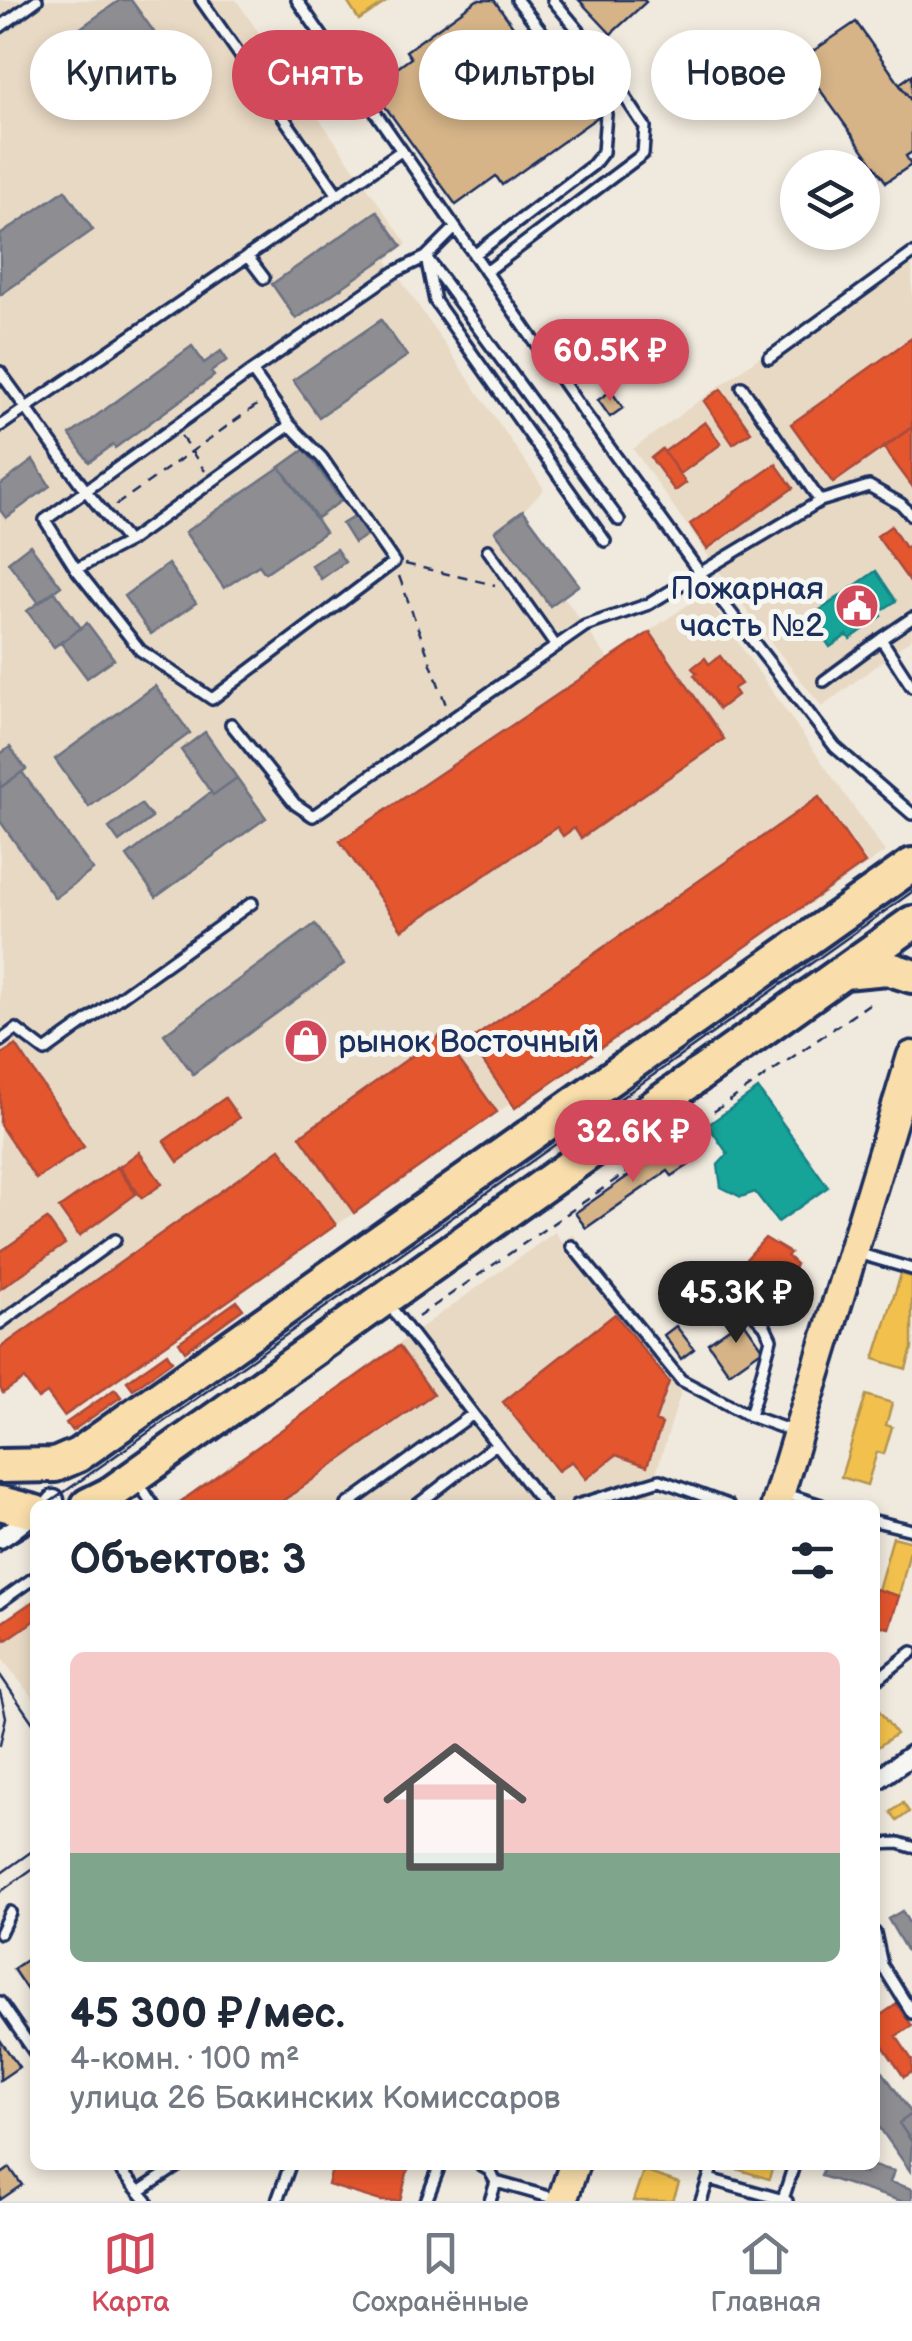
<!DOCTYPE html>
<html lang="ru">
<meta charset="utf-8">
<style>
:root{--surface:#fff;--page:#f6f6f7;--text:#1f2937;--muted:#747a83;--line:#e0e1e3;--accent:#d1495b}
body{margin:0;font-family:"Balsamiq Sans",sans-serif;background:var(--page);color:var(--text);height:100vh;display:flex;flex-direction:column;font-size:38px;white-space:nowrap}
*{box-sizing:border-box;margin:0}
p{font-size:32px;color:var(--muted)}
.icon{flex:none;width:55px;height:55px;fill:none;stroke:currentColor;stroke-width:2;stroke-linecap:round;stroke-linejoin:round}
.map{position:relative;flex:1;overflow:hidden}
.sheet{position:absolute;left:30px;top:1500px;width:850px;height:670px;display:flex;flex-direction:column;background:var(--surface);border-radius:15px;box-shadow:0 5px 15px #0003}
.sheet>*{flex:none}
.guide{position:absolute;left:30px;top:30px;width:852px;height:90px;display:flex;gap:20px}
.controls{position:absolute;left:780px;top:150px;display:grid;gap:20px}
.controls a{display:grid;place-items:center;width:100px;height:100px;border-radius:50%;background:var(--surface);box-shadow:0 5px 15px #0003;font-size:50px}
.price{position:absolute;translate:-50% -85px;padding:0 22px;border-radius:35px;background:var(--accent);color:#fff;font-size:32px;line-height:65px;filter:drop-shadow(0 2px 5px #0008)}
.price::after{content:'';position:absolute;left:50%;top:60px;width:30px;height:22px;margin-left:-15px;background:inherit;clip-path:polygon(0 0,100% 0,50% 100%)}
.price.selected{background:#222;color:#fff}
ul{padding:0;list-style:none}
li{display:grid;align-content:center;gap:20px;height:530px;padding:0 40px}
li+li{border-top:2px solid var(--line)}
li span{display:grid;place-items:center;height:310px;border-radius:15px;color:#555}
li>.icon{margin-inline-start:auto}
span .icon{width:180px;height:180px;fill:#fffc;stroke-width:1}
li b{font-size:42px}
h2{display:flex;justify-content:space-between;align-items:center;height:120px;padding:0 40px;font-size:42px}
.tag{padding:0 35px;border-radius:45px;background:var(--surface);box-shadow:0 5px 15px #0003;font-size:35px;line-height:90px}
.tag.selected{background:var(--accent);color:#fff}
.menu{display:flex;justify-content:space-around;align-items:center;height:140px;border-top:2px solid var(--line);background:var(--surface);font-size:28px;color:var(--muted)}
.menu a{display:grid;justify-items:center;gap:5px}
.menu .selected{color:var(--accent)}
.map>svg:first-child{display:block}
</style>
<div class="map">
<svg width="912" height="2201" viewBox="0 0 912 2201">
<rect width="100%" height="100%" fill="#f0e9dd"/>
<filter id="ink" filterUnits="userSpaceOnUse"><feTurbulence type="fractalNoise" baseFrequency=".01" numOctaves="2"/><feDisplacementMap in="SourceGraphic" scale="20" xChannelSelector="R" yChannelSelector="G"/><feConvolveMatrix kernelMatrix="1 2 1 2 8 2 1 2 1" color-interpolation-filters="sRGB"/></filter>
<g filter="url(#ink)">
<path fill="#e8d9c4" d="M0 0H236L407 244 387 260 544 489 524 510 579 585 564 597 608 659 704 594 885 852 515 1108 511 1103 64 1416 48 1393 38 1399 24 1379 3 1393 0 1388Z
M912 246V638L822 707 755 622 633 449Z
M555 1232 562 1242 573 1234 686 1375 649 1496 636 1505H173Z
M35 1597V1701L0 1656V1622Z"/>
<path fill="#f2c14e" stroke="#b29553" stroke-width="2.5" d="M346 0H389L359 20Z
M901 1274 912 1277V1348L906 1369 874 1359Z
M866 1395 892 1403 886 1425 892 1427 884 1454 877 1452 867 1485 841 1477Z
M893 1537 912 1542 899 1596 878 1590Z
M878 1709 896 1734 875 1749V1711Z
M903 1803 909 1812 897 1821 891 1812Z
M737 2165H773L769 2179 736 2169Z
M643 2171 679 2183 673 2201H633Z"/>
<path fill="#e4572e" stroke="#a84b3c" stroke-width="2.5" d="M912 338V427L833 483 791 424Z
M721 389 751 432 733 444 704 401Z
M705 422 721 444 680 474 664 452Z
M912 427V486L884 448Z
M662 449 686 483 675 491 651 458Z
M776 464 793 488 707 549 690 524Z
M891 526 905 548 912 543V585L877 536Z
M650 632 724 739 581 838 574 828 563 836 557 827 402 930 340 841Z
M720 656 741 684 733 689 737 695 719 709 694 675 697 673 692 668 705 658 709 664Z
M819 797 865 863 515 1108 469 1041Z
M441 1035 497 1112 354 1213 300 1136Z
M16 1045 84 1147 36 1179 0 1125V1055Z
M225 1098 239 1118 178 1162 164 1141Z
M280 1149 336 1225 64 1416 47 1393 38 1399 24 1379 3 1393 0 1388V1348Z
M139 1152 162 1184 142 1198 119 1167Z
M117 1167 136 1194 79 1236 59 1208Z
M47 1219 65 1244 0 1289V1252Z
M765 1238 790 1253 787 1256 796 1264 777 1315 732 1275Z
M237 1301 243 1309 185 1351 179 1342Z
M615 1314 669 1382 655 1421 662 1424 647 1466 616 1455 586 1479 572 1461 558 1471 503 1402Z
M399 1346 433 1394 277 1505H176Z
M167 1353 172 1361 133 1389 127 1381Z
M115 1389 121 1397 72 1431 66 1423Z
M875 1589 899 1596 889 1628 875 1624Z
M35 1600V1620L6 1640 0 1632V1624Z
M897 2004 912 2026 896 2036 912 2060V2072L904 2077 875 2034V2019Z
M333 2165H409L400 2201H381L328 2185Z"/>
<path fill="#17a398" stroke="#188087" stroke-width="2.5" d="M876 571 896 601 879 612 882 616 850 639 847 635 830 647 810 617Z
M758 1089 828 1187 778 1222 755 1192 741 1197 721 1187 718 1165 728 1154 708 1125Z"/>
<path fill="#8d8d92" stroke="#6b7182" stroke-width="2.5" d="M120 0H131L154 32 106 66 109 71 84 89 57 51 82 34 79 29Z
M65 190 93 230 0 295V235Z
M377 211 402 246 296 319 272 284Z
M381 320 407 356 319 417 293 380Z
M192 346 204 363 221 351 227 360 211 372 214 376 115 448 113 445 89 462 70 435Z
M305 449 341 501 317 518 280 467Z
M33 460 50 486 6 518 0 510V485Z
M280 467 325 532 265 573 259 565 224 588 185 532Z
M523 510 579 585 550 606 495 531Z
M357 515 369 534 354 543 342 524Z
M30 545 61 586 39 603 8 562Z
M336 549 345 562 321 579 311 565Z
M168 564 196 603 151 634 124 596Z
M54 591 81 628 54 647 27 611Z
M87 623 114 659 87 678 61 643Z
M155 686 190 733 89 807 55 759Z
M205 732 237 778 213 795 181 750Z
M10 747 26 769 0 788V754Z
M22 772 93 870 55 898 0 821V788Z
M237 778 266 818 156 897 127 856 211 792 213 795Z
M141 804 152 818 119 842 109 828Z
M315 924 344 964 193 1074 164 1034Z
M902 1911 912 1928V1960L888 1919Z
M880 2068 912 2114 899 2123 912 2142 910 2171 875 2121V2071Z
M912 2114V2142L899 2123Z
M825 2165H837L865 2174 868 2165 894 2171 890 2182 912 2189V2201H901L821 2176Z"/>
<path fill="#d6b488" stroke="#1b2f5e" stroke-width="2.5" d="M477 0H494L560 91 573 81 599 116 502 185 496 176 456 205 371 87 411 58 406 51Z
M579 0H644L646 2 611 34Z
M856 22 912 102V152L906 156 911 165 886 182 818 87 797 101 779 74Z
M739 58 753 78 736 89 723 69Z
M912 75V102L899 84Z
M611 391 623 408 610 417 598 400Z
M674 1144 689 1165 672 1176 668 1171 586 1228 575 1213Z
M742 1319 763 1349 729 1373 708 1343Z
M676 1326 694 1349 681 1359 664 1335Z
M35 1954V2002L13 1969Z
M0 2040 19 2067 0 2080Z
M10 2168 22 2185 0 2200V2175Z"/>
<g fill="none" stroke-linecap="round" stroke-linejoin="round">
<defs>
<path id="lane" d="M201 0 338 195
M297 0 583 411 700 573 820 501 869 486 901 504 912 516
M0 27 37 0
M455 228 426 257 435 301 605 541
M474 255 593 165 603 152 606 114 517 0
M248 257 264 278
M486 272 643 154 645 127 589 43 553 0
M769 358 912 254
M0 372 86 491 128 542
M742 387 820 501
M290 425 322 458 394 562 212 699 140 650 76 569 45 520 252 371 395 272 426 257 619 520
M0 426 401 151
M488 550 555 645
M76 569 128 542 290 425 252 371
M881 639 912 618
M824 681 881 639 912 687
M231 724 295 804 313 816 585 626 649 604 700 573 835 747 912 814
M0 1041 16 1029 45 1051 252 903
M572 1246 681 1380 750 1416
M857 1253 912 1269
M389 1305 473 1414
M748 1308 765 1326 771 1339 750 1416 795 1432
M0 1323 115 1240
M142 1488 153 1505
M786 1494 821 1505
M347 1505 473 1414 544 1505
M417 1505 496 1444
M577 1505 660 1480 728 1505
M875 1521 912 1530
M0 1602 35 1577
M875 1681 912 1652
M875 1844 899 1843 912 1847
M0 1933 10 1912
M875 1933 882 1965 912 2013
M0 2002 35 2053
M116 2165 147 2201
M480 2165 489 2170 496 2182 560 2200
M709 2179 787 2201
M140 2191 179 2165
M783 2199 794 2165
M277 2201 290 2165
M426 2201 440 2165
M490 2201 496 2182
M701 2201 713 2165"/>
<path id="street" d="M50 1505 54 1500
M0 1538 35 1517
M875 1781 912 1755"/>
<path id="primary" d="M776 1505 912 1056
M562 2201 574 2165"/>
<path id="highway" d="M844 972 887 968 912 976
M0 1466 55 1465 78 1455 912 865
M0 1503 35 1512
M88 1505 110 1494 912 923"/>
</defs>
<use href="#lane" stroke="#1b2f5e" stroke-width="16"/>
<use href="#street" stroke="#1b2f5e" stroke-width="25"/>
<use href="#primary" stroke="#1b2f5e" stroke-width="35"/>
<use href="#highway" stroke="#1b2f5e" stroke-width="40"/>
<path stroke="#1b2f5e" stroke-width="2.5" stroke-dasharray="10 8" stroke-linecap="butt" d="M181 436 205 471
M116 505 260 403
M405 564 495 585
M399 576 446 705
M418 1317 869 1004"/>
<use href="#lane" stroke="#f6f6f2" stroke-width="9"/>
<use href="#street" stroke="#f6f6f2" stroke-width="18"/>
<use href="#primary" stroke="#f9deab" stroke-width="28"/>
<use href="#highway" stroke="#f9deab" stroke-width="32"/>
<path stroke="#1b2f5e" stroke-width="2.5" d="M46 1505 912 892
M0 1552 35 1525
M0 1675 35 1726
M0 1692 6 1717 0 1745
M0 1874 35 1849
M0 1892 35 1867"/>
</g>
</g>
<defs>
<symbol id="civic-disc" viewBox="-11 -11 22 22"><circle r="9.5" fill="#d1495b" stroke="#f6f6f2"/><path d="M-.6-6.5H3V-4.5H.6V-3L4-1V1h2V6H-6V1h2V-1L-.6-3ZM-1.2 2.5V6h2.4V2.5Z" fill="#fff"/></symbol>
<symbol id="shop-disc" viewBox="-11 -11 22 22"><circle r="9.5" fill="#d1495b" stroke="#f6f6f2"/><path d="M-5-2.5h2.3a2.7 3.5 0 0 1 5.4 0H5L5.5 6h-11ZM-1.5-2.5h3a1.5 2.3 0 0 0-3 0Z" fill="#fff"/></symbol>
</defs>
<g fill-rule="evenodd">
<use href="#civic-disc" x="832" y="581" width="50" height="50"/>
<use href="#shop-disc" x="281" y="1016" width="50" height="50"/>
</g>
<g text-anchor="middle" stroke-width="10" stroke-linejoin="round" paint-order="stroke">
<g font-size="32" fill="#1b2f5e" stroke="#f6f6f2" text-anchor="end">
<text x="824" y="599">Пожарная<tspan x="824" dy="37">часть №2</tspan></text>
<text x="338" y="1052" text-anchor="start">рынок Восточный</text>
</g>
</g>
</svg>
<div class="controls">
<a><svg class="icon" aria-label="layers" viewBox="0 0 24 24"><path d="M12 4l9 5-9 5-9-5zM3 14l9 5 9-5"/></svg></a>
</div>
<b class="price" style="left:610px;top:404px">60.5K ₽</b>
<b class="price" style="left:633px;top:1185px">32.6K ₽</b>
<b class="price selected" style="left:736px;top:1346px">45.3K ₽</b>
<div class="guide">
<a class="tag">Купить</a>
<a class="tag selected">Снять</a>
<a class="tag">Фильтры</a>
<a class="tag">Новое</a>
</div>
<section class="sheet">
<h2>Объектов: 3<svg class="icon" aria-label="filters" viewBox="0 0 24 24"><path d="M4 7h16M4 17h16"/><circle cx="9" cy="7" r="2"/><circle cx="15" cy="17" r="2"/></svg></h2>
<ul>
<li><span style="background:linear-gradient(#f6c9c9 65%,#7fa58c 0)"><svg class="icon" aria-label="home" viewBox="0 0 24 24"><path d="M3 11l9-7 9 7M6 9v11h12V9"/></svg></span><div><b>45 300 ₽/мес.</b><p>4-комн. · 100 m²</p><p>улица 26 Бакинских Комиссаров</p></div></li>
</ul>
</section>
</div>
<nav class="menu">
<a class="selected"><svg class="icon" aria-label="map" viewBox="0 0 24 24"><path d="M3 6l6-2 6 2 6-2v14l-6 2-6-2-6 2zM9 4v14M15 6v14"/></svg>Карта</a>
<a><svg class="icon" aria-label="saved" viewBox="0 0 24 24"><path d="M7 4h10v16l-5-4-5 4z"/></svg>Сохранённые</a>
<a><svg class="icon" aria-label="home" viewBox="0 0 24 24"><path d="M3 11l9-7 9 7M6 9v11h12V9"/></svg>Главная</a>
</nav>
